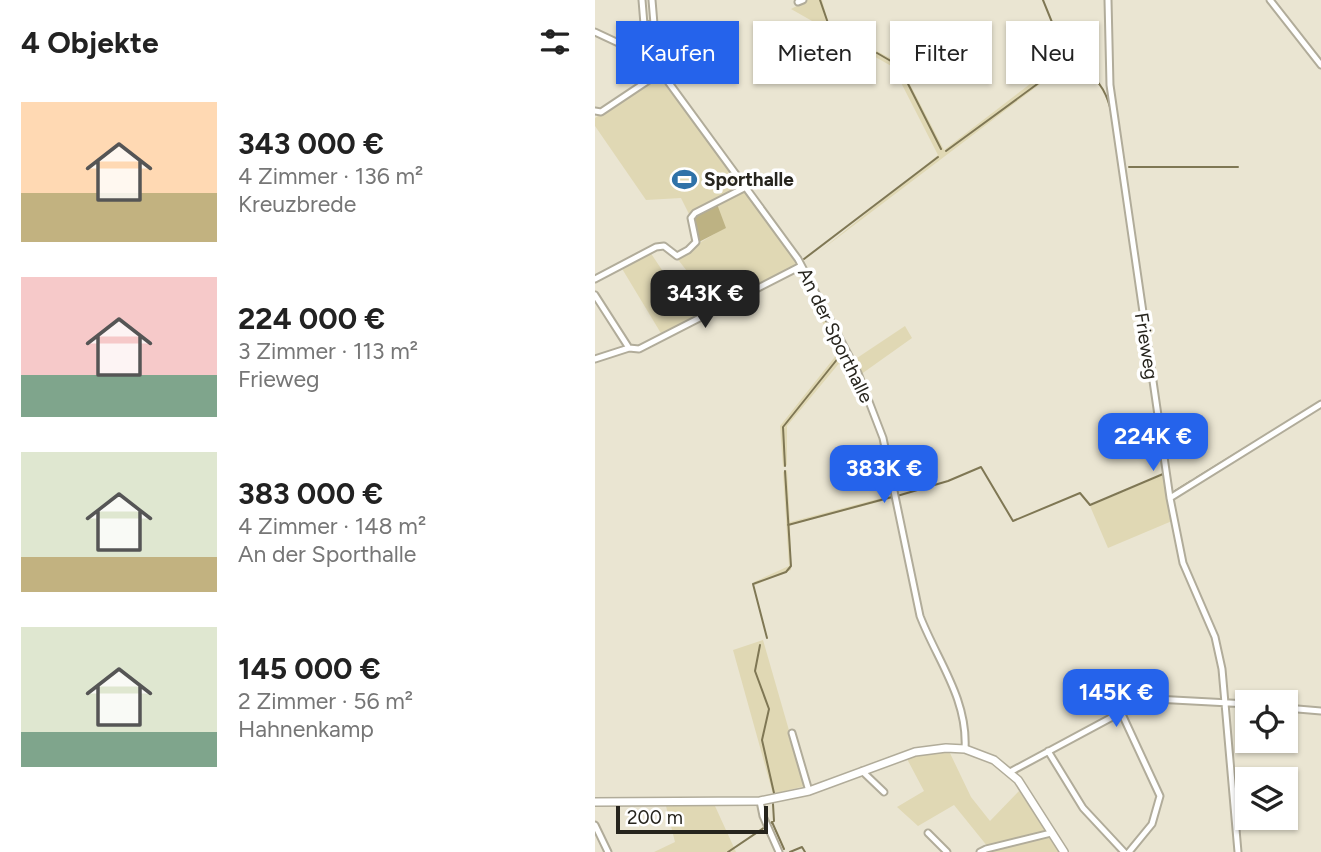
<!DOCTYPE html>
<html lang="de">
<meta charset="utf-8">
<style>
:root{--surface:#fff;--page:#f6f6f6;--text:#222;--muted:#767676;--accent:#2563eb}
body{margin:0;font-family:Figtree,sans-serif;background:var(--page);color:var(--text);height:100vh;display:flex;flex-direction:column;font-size:26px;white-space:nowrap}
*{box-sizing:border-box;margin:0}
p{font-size:23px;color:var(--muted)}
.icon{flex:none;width:38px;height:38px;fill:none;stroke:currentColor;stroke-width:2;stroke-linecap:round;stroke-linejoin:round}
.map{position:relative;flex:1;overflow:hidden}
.sheet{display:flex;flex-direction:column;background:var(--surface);width:595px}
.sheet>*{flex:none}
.banner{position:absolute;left:21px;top:21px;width:598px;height:63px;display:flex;gap:14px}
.controls{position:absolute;left:640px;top:690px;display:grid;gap:14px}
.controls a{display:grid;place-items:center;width:63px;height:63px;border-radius:0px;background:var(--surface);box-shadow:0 2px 5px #0004;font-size:35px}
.scale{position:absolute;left:21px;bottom:18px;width:152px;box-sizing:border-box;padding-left:7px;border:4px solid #26241d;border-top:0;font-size:19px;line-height:24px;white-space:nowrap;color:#26241d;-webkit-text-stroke:5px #fff;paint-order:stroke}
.price{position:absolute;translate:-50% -60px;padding:0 16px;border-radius:14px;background:var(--accent);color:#fff;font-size:23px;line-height:46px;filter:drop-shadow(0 2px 4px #0008)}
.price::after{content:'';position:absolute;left:50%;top:42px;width:21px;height:16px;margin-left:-10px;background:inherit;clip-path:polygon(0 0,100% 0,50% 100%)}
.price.selected{background:#222;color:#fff}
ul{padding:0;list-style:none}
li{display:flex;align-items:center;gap:21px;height:175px;padding:0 21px}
li span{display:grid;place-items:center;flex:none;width:196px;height:140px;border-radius:0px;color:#555}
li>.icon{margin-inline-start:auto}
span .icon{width:84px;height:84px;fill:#fffc;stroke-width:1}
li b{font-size:30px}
h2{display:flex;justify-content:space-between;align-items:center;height:84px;padding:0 21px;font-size:30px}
.pill{padding:0 24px;border-radius:0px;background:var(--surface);box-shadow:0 2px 5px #0004;font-size:24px;line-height:63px}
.pill.selected{background:var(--accent);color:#fff}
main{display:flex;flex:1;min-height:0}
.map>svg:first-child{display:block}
</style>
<main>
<section class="sheet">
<h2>4 Objekte<svg class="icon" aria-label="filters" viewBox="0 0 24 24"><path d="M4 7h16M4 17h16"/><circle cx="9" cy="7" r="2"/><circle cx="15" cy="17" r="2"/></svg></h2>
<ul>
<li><span style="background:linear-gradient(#ffd9b3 65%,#c2b280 0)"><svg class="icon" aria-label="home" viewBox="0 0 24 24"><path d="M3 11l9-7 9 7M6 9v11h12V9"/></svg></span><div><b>343 000 €</b><p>4 Zimmer · 136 m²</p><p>Kreuzbrede</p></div></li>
<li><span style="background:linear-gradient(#f6c9c9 70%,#7fa58c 0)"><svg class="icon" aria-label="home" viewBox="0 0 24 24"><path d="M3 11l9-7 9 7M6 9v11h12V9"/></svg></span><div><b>224 000 €</b><p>3 Zimmer · 113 m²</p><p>Frieweg</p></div></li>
<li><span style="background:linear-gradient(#dfe7d0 75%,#c2b280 0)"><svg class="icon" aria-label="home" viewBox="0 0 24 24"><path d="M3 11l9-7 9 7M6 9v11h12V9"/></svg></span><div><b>383 000 €</b><p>4 Zimmer · 148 m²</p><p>An der Sporthalle</p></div></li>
<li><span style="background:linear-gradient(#dfe7d0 75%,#7fa58c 0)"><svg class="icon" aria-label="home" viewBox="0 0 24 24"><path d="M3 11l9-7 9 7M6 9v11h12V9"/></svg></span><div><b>145 000 €</b><p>2 Zimmer · 56 m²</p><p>Hahnenkamp</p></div></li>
</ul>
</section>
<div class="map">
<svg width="726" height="852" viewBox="0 0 726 852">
<rect width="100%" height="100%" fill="#eae5d2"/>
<path fill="#e0d8b4" d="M213 0H227L234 25 304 63 349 150 461 64 465 69 225 251 343 155 298 67 196 9Z
M62 75 120 149 201 260 200 267 67 335 26 267 55 252 77 285 95 275 81 257 131 227 98 222 86 198 51 200 0 126V118Z
M206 269 251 355 192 426V465L188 467 185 426 243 353 201 270Z
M310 326 317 338 265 375 259 360Z
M192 470 195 522 298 495 299 498 195 525 196 570 160 585 159 582 194 566 188 472Z
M568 475 577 521 513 548 495 506Z
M168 640 210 786 178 794 138 650Z
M353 749 376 797 395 821 424 791 465 852H397L359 805 323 826 302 807 329 791 311 757Z
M71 806H120L141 852H59L80 842Z"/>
<path fill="#bdb283" d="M122 204 131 228 102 243 98 218Z"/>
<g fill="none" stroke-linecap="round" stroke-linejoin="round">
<path stroke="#7f7754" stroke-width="2" d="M225 0 234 26 277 51
M448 0 463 37 471 49
M282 53 301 64 306 70 346 149
M470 70C520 65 519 132 524 166
M351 151 460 71 464 63
M534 167H643
M209 259 343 157
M190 466 188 427 248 352 207 276
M601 478 653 446
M580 491 596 481
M302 496 353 481 386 467 418 521 485 493 495 505 568 474
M193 525 297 497
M172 638 158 584 191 572 196 566 190 471
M165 645 160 671 174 709 167 740 179 793
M177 822 189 849
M133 852 179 821 178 804
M195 852 207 847 210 852"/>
<defs>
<path id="street" d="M47 0 51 49 49 55
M513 0 515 85 575 498 588 563 620 637 627 669 643 852
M675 0 726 65
M203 2 208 0
M49 25 59 24 57 0
M0 32 49 55 66 72 203 259 263 373 288 438 325 616C342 660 373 699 370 749
M0 111 6 112 66 72
M0 279 61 247 69 246 82 256 93 250 101 242 96 218 100 213 151 187
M0 295 34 348
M0 359 34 348 44 349 206 266
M575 498 726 404
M691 708 726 711
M526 712 565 796 557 824 534 852
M197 733 214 791
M453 751 488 808 529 852
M267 771 289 792
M415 772 549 700 560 699 653 704
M165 801 168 816 184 852
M0 825 13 852
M333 833 352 852
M385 852 391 849 456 833"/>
<path id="secondary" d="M0 802 165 801 214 791 320 752 351 748 370 749 399 760 423 780 469 852"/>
</defs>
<use href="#street" stroke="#b1ac9a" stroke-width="9"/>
<use href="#secondary" stroke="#b1ac9a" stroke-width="10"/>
<use href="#street" stroke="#fff" stroke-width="5"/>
<use href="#secondary" stroke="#fff" stroke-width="7"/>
</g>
<defs>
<symbol id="stadium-bare" viewBox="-9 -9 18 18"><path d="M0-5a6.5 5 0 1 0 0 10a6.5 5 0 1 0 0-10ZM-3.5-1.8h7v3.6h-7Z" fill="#2f72a8" stroke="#fff" stroke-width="2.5" paint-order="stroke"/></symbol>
</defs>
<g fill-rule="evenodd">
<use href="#stadium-bare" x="72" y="162" width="35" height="35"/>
</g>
<g text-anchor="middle" stroke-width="7" stroke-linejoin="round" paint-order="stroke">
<g font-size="19" font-weight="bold" fill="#26241d" stroke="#fff" text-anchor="start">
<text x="109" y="186">Sporthalle</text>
</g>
<g font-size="19" fill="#26241d" stroke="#fff">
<text transform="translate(241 335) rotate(64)" y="7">An der Sporthalle</text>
<text transform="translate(552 346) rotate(81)" y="7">Frieweg</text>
</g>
</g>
</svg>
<div class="controls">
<a><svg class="icon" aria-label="locate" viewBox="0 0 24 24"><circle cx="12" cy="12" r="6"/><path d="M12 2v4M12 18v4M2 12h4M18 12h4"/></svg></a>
<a><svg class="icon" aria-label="layers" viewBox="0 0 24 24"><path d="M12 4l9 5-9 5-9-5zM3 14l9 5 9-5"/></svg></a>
</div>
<div class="scale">200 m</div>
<b class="price selected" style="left:110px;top:330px">343K €</b>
<b class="price" style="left:558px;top:473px">224K €</b>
<b class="price" style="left:289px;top:505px">383K €</b>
<b class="price" style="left:521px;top:729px">145K €</b>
<div class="banner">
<a class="pill selected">Kaufen</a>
<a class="pill">Mieten</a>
<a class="pill">Filter</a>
<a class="pill">Neu</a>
</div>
</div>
</main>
